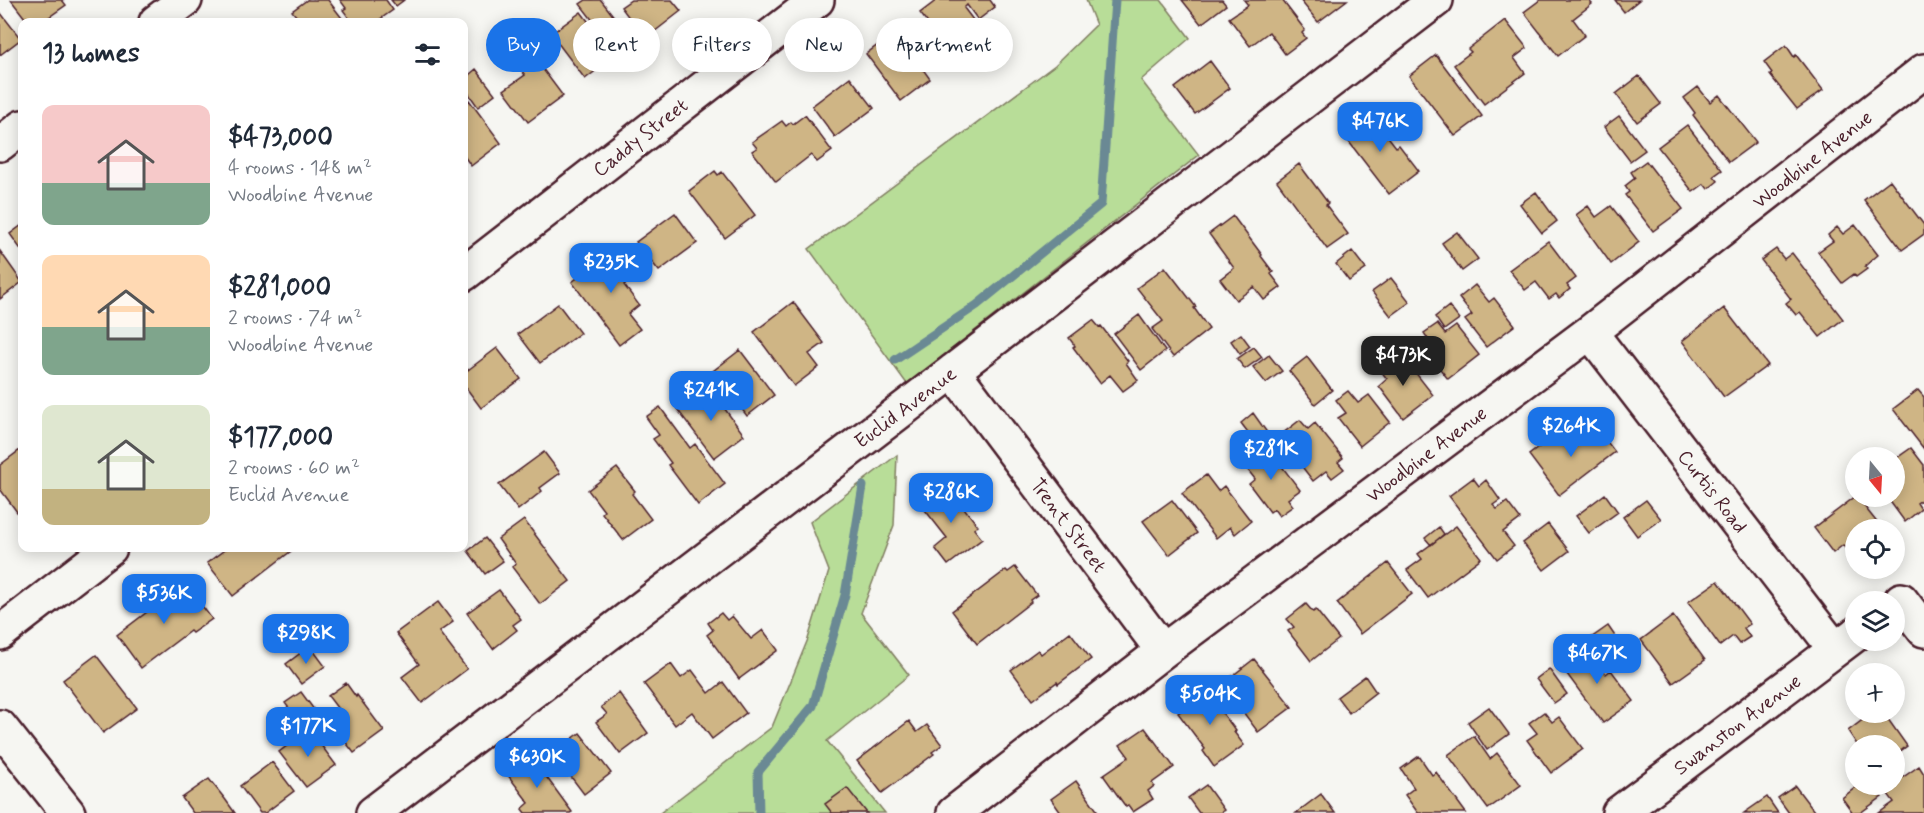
<!DOCTYPE html>
<meta charset="utf-8">
<style>
:root{--surface:#fff;--page:#f2f2f3;--text:#1f2937;--muted:#747a83;--accent:#1a73e8}
body{margin:0;font-family:Mynerve,sans-serif;background:var(--page);color:var(--text);height:100vh;display:flex;flex-direction:column;font-size:22px;white-space:nowrap}
*{box-sizing:border-box;margin:0}
p{font-size:20px;color:var(--muted)}
.icon{flex:none;width:33px;height:33px;fill:none;stroke:currentColor;stroke-width:2;stroke-linecap:round;stroke-linejoin:round}
.map{position:relative;flex:1;overflow:hidden}
.details{position:absolute;left:18px;top:18px;width:450px;height:534px;display:flex;flex-direction:column;background:var(--surface);border-radius:12px;box-shadow:0 3px 15px #0003}
.details>*{flex:none}
.guide{position:absolute;left:486px;top:18px;width:570px;height:54px;display:flex;gap:12px}
.needle{width:39px;rotate:162deg}
.buttons{position:absolute;left:1845px;top:447px;display:grid;gap:12px}
.buttons a{display:grid;place-items:center;width:60px;height:60px;border-radius:50%;background:var(--surface);box-shadow:0 3px 15px #0003;font-size:30px}
.price{position:absolute;translate:-50% -51px;padding:0 14px;border-radius:12px;background:var(--accent);color:#fff;font-size:20px;line-height:39px;filter:drop-shadow(0 2px 3px #0008)}
.price::after{content:'';position:absolute;left:50%;top:36px;width:18px;height:14px;margin-left:-9px;background:inherit;clip-path:polygon(0 0,100% 0,50% 100%)}
.price.active{background:#222;color:#fff}
ul{padding:0;list-style:none}
li{display:flex;align-items:center;gap:18px;height:150px;padding:0 24px}
li span{display:grid;place-items:center;flex:none;width:168px;height:120px;border-radius:12px;color:#555}
li>.icon{margin-inline-start:auto}
span .icon{width:72px;height:72px;fill:#fffc;stroke-width:1}
li b{font-size:26px}
h2{display:flex;justify-content:space-between;align-items:center;height:72px;padding:0 24px;font-size:26px}
.chip{padding:0 21px;border-radius:27px;background:var(--surface);box-shadow:0 3px 15px #0003;font-size:21px;line-height:54px}
.chip.active{background:var(--accent);color:#fff}
.map>svg:first-child{display:block}
</style>
<div class="map">
<svg width="1924" height="813" viewBox="0 0 1924 813">
<rect width="100%" height="100%" fill="#f6f6f2"/>
<filter id="ink" filterUnits="userSpaceOnUse"><feTurbulence type="fractalNoise" baseFrequency=".0167" numOctaves="2"/><feDisplacementMap in="SourceGraphic" scale="12" xChannelSelector="R" yChannelSelector="G"/><feConvolveMatrix kernelMatrix="1 2 1 2 8 2 1 2 1" color-interpolation-filters="sRGB"/></filter>
<g filter="url(#ink)">
<path fill="#b8dd98" stroke="#817e62" stroke-width="1.5" d="M1086 0H1161L1190 38 1141 80 1199 155 907 384 809 249 1055 65 1096 25Z
M897 455 894 525 861 613 909 675 827 741 885 813H660L772 727 808 639 829 571 810 522Z"/>
<g fill="none" stroke-linecap="round" stroke-linejoin="round">
<path stroke="#6a8994" stroke-width="9" d="M895 360 977 305 1101 204 1115 0
M759 813 758 772 813 706 845 595 863 486"/>
</g>
<path fill="#cfb585" stroke="#4a1f2b" stroke-width="1.5" d="M11 0H62L66 5 42 22H28Z
M307 0H328L345 22H301L292 11Z
M340 0H386L393 10 376 22H352L343 10 346 8Z
M391 0H404L396 6Z
M586 0H601L615 18 600 30 580 4Z
M631 0H672L681 11 645 39 621 7Z
M937 0H990L995 7 978 20 967 5 964 8 986 37 955 59 920 13Z
M1182 0H1222L1226 5 1201 24Z
M1244 0H1282L1305 30 1302 33 1306 38 1285 54 1269 32 1250 46 1229 18 1248 5Z
M1300 0H1347L1318 22Z
M1540 0H1588L1592 4 1573 19 1585 35 1558 56 1524 12Z
M1615 0H1639L1624 12Z
M0 12 21 39 0 55Z
M581 12 615 56 585 79 551 34Z
M1505 20 1527 48 1514 58 1525 73 1484 104 1454 65 1471 52 1468 49Z
M915 24 937 54 924 64 912 48 910 51 930 79 901 101 866 54 891 35 894 40Z
M1786 45 1794 57 1796 55 1823 90 1797 109 1770 75 1772 73 1764 62Z
M528 46 544 67 542 68 563 96 528 122 504 90 525 75 512 58Z
M1436 55 1482 116 1455 136 1409 76Z
M1210 61 1230 88 1195 114 1175 88Z
M476 69 495 94 478 107 464 87V79Z
M1639 76 1661 104 1637 122 1616 94Z
M850 77 874 108 835 137 812 106Z
M1698 87 1710 102 1719 95 1756 142 1729 162 1693 115 1695 113 1684 98Z
M469 100 501 143 471 166 464 156V104Z
M1363 112 1369 120 1373 117 1396 147 1399 145 1419 171 1389 194 1346 138 1348 136 1342 128Z
M805 115 832 151 817 162 811 155 776 182 752 151 757 148 752 142 782 121 786 126 791 122 793 124Z
M1619 116 1645 150 1630 161 1604 127Z
M1687 125 1722 170 1714 176 1718 181 1708 189 1704 184 1693 192 1658 147Z
M1646 161 1683 209 1653 231 1625 195 1629 192 1625 186 1635 178 1631 172Z
M1299 164 1328 203 1326 205 1348 234 1327 249 1277 181Z
M715 171 718 175 722 172 755 215 725 238 689 191Z
M1890 180 1924 225V234L1902 250 1864 200Z
M1536 192 1557 221 1542 233 1520 204Z
M1588 206 1596 217 1611 206 1639 242 1611 264 1576 215Z
M675 213 697 243 659 271 636 242Z
M1233 216 1262 255 1261 256 1273 272 1271 274 1281 287 1264 300 1254 287 1236 300 1220 279 1234 268 1209 234Z
M22 225V251L10 234Z
M1855 225 1878 255 1865 266 1867 269 1856 277 1854 274 1842 283 1818 252 1833 241 1828 235 1837 227 1843 234Z
M1457 232 1478 259 1462 271 1442 243Z
M1548 241 1576 278 1567 285 1570 289 1559 298 1556 294 1549 299 1536 282 1525 290 1509 270Z
M1776 249 1784 259 1792 253 1843 319 1820 337 1800 312 1796 315 1786 303 1791 299 1761 260Z
M625 250 641 272 624 285 639 305 628 314 640 329 619 345 572 282 604 258 607 263Z
M0 251 22 282 0 299Z
M1352 251 1366 269 1349 281 1336 264Z
M1165 267 1196 307 1194 308 1209 329 1173 357 1152 329 1163 321 1137 288Z
M1391 278 1410 302 1391 316 1372 292Z
M1475 285 1489 302 1494 298 1515 325 1486 347 1465 320 1472 315 1459 298Z
M793 302 824 343 809 354 819 367 794 386 754 332Z
M558 304 580 333 540 363 518 334Z
M1449 306 1459 319 1444 330 1435 317Z
M1724 308 1768 365 1724 397 1682 341Z
M1139 315 1165 351 1141 370 1114 334Z
M1093 320 1099 327 1101 326 1128 361 1126 363 1138 380 1123 391 1110 375 1100 383 1073 347 1075 346 1069 338Z
M1437 324 1445 334 1456 326 1479 355 1448 379 1425 350 1432 345 1424 333Z
M1241 334 1250 346 1240 354 1231 341Z
M1254 347 1262 357 1245 369 1237 359Z
M497 348 521 379 481 408 464 385V373Z
M740 350 774 395 747 416 713 371Z
M1269 355 1282 371 1266 383 1253 367Z
M1307 357 1332 390 1315 404 1289 371Z
M1392 357 1401 369 1408 363 1433 395 1403 418 1379 386 1387 379 1378 367Z
M708 386 744 435 714 458 677 409Z
M1918 390 1924 397V449L1893 409Z
M1348 391 1358 403 1369 395 1390 422 1360 446 1338 418 1346 413 1336 400Z
M660 407 690 448 695 444 725 484 698 505 668 465 671 463 653 439 659 435 646 417Z
M1253 413 1271 438 1259 447 1241 423Z
M1300 420 1308 429 1315 423 1343 458 1338 462 1344 469 1332 478 1326 471 1313 481 1286 446 1289 443 1282 434Z
M1595 426 1615 452 1559 495 1529 455 1560 431 1571 445Z
M1268 445 1283 463 1280 464 1300 490 1288 499 1293 506 1279 516 1274 509 1270 512 1249 484 1255 479 1243 464Z
M1911 448 1924 465V498L1917 503 1921 509 1905 522 1886 496H1894V460Z
M20 450 22 454V514L20 516 0 489V465Z
M544 452 560 473 540 488 542 491 518 510 499 485Z
M617 468 635 491 632 494 651 519 623 540 602 513 604 511 588 490Z
M1206 475 1218 491 1224 486 1251 521 1235 534 1230 527 1216 538 1182 493Z
M1473 478 1479 486 1486 480 1500 500 1493 505 1497 509 1507 502 1520 519 1503 532 1514 546 1497 559 1449 496Z
M942 485 948 493 951 491 978 526 974 529 982 539 948 565 935 548 947 538 925 510 927 509 921 501Z
M1605 494 1618 512 1589 533 1576 516Z
M1856 496 1883 530H1856V555L1852 558 1843 545 1833 553 1814 528Z
M1172 500 1197 533 1169 555 1143 521Z
M1646 500 1661 519 1637 536 1623 517Z
M524 520 570 581 540 604 512 567 516 564 498 539Z
M1548 524 1569 551 1544 570 1523 543Z
M1456 526 1481 558 1428 598 1407 570 1422 559 1418 554Z
M1439 527 1444 534 1431 545 1425 538Z
M485 538 503 561 485 574 468 551Z
M227 548H295L233 596 207 563Z
M1388 563 1412 594 1360 634 1337 603Z
M1015 567 1037 595 1030 600 1031 602 977 644 952 611 1006 570 1008 572Z
M1718 581 1750 624 1744 628 1750 637 1739 644 1733 636 1720 646 1688 602Z
M185 583 212 619 192 633 190 631 141 668 117 635Z
M499 590 521 619 513 625 517 630 493 649 467 613Z
M438 602 453 622 439 632 467 669 422 703 402 677 419 664 396 633Z
M1306 604 1313 612 1316 610 1339 639 1311 661 1288 631 1294 627 1287 619Z
M721 613 727 620 732 616 751 639 763 630 778 650 739 679 707 635 713 630 708 623Z
M1673 616 1705 660 1673 683 1641 640Z
M1608 626 1626 652 1609 664 1591 638Z
M1070 632 1091 659 1058 684 1057 682 1033 700 1011 670 1038 650 1041 654Z
M310 646 325 666 301 684 286 664Z
M1586 647 1606 674 1611 670 1634 701 1603 723 1561 666Z
M96 655 137 708 103 733 63 680Z
M1254 659 1292 707 1258 732 1222 684Z
M671 664 681 678 692 670 709 693 723 682 746 713 712 739 692 712 675 725 644 684Z
M1549 669 1567 694 1554 703 1536 679Z
M1365 676 1376 692 1349 713 1337 697Z
M346 683 356 697 357 695 384 731 354 753 327 718 338 709 328 696Z
M1197 688 1202 694 1206 691 1236 731 1234 732 1244 745 1214 767 1203 751 1205 749 1178 713 1182 710 1177 704Z
M301 692 318 715 303 727 285 703Z
M619 693 648 733 620 754 596 722 607 714 601 707Z
M1489 707 1509 734 1487 750 1468 722Z
M1544 712 1552 722 1559 717 1583 749 1551 773 1527 740 1537 733 1529 723Z
M1873 712H1883L1907 746 1894 756V746H1858L1848 731Z
M909 721 917 732 927 725 942 745 932 752 934 754 882 793 857 761Z
M1145 728 1174 767 1152 783 1154 786 1148 791 1153 799 1133 812 1128 805 1126 807 1103 775 1129 757 1120 745Z
M309 729 336 765 306 787 279 752Z
M580 733 611 773 584 794 553 753Z
M1474 736 1490 759 1497 753 1521 785 1488 809 1448 755Z
M531 756 572 812 570 813H525L522 809 529 803 507 774Z
M1419 756 1432 775 1436 772 1466 813H1418L1405 795 1414 788 1401 769Z
M272 762 294 791 265 813H260L240 786Z
M1919 766 1924 774V813H1879L1894 802 1885 790Z
M209 779 225 799 235 813H193L182 798Z
M1076 781 1099 813H1061L1051 799Z
M1860 784H1873L1882 797 1860 813H1853L1842 798Z
M1206 785 1224 810 1220 813H1199L1188 798Z
M1795 786 1814 811 1811 813H1789L1778 798Z
M847 788 867 813H832L825 804Z
M1321 794 1335 813H1296Z
M1767 797 1778 813H1744Z"/>
<g fill="none" stroke-linecap="round" stroke-linejoin="round">
<defs>
<path id="minor" d="M156 22 185 0
M0 144 22 127
M464 274 817 0
M1590 332 1835 649
M953 371 1163 651
M1901 600 1924 630
M0 633 110 548
M0 727 68 813
M373 813 953 371 1436 0
M954 813 1163 651 1590 332 1924 71
M1619 813 1856 634"/>
</defs>
<use href="#minor" stroke="#4a1f2b" stroke-width="38"/>
<use href="#minor" stroke="#f6f6f2" stroke-width="33"/>
</g>
</g>
<g text-anchor="middle" stroke-width="5" stroke-linejoin="round" paint-order="stroke">
<g font-size="20" fill="#4a1f2b" stroke="#f6f6f2">
<text transform="translate(640 137) rotate(-38)" y="7">Caddy Street</text>
<text transform="translate(1812 159) rotate(-38)" y="7">Woodbine Avenue</text>
<text transform="translate(905 407) rotate(-37)" y="7">Euclid Avenue</text>
<text transform="translate(1426 454) rotate(-37)" y="7">Woodbine Avenue</text>
<text transform="translate(1713 491) rotate(52)" y="7">Curtis Road</text>
<text transform="translate(1069 525) rotate(53)" y="7">Trent Street</text>
<text transform="translate(1737 724) rotate(-37)" y="7">Swanston Avenue</text>
</g>
</g>
</svg>
<div class="buttons">
<a><svg class="needle" viewBox="-14 -14 28 28"><path d="M0-13l5 13h-10z" fill="#e53935"/><path d="M0 13l5-13h-10z" fill="#747a83"/></svg></a>
<a><svg class="icon" aria-label="locate" viewBox="0 0 24 24"><circle cx="12" cy="12" r="6"/><path d="M12 2v4M12 18v4M2 12h4M18 12h4"/></svg></a>
<a><svg class="icon" aria-label="layers" viewBox="0 0 24 24"><path d="M12 4l9 5-9 5-9-5zM3 14l9 5 9-5"/></svg></a>
<a>+</a>
<a>−</a>
</div>
<b class="price" style="left:1380px;top:153px">$476K</b>
<b class="price" style="left:611px;top:294px">$235K</b>
<b class="price active" style="left:1403px;top:387px">$473K</b>
<b class="price" style="left:711px;top:422px">$241K</b>
<b class="price" style="left:1571px;top:458px">$264K</b>
<b class="price" style="left:1271px;top:481px">$281K</b>
<b class="price" style="left:951px;top:524px">$286K</b>
<b class="price" style="left:164px;top:625px">$536K</b>
<b class="price" style="left:306px;top:665px">$298K</b>
<b class="price" style="left:1597px;top:685px">$467K</b>
<b class="price" style="left:1210px;top:726px">$504K</b>
<b class="price" style="left:308px;top:758px">$177K</b>
<b class="price" style="left:537px;top:789px">$630K</b>
<div class="guide">
<a class="chip active">Buy</a>
<a class="chip">Rent</a>
<a class="chip">Filters</a>
<a class="chip">New</a>
<a class="chip">Apartment</a>
</div>
<section class="details">
<h2>13 homes<svg class="icon" aria-label="filters" viewBox="0 0 24 24"><path d="M4 7h16M4 17h16"/><circle cx="9" cy="7" r="2"/><circle cx="15" cy="17" r="2"/></svg></h2>
<ul>
<li><span style="background:linear-gradient(#f6c9c9 65%,#7fa58c 0)"><svg class="icon" aria-label="home" viewBox="0 0 24 24"><path d="M3 11l9-7 9 7M6 9v11h12V9"/></svg></span><div><b>$473,000</b><p>4 rooms · 148 m²</p><p>Woodbine Avenue</p></div></li>
<li><span style="background:linear-gradient(#ffd9b3 60%,#7fa58c 0)"><svg class="icon" aria-label="home" viewBox="0 0 24 24"><path d="M3 11l9-7 9 7M6 9v11h12V9"/></svg></span><div><b>$281,000</b><p>2 rooms · 74 m²</p><p>Woodbine Avenue</p></div></li>
<li><span style="background:linear-gradient(#dfe7d0 70%,#c2b280 0)"><svg class="icon" aria-label="home" viewBox="0 0 24 24"><path d="M3 11l9-7 9 7M6 9v11h12V9"/></svg></span><div><b>$177,000</b><p>2 rooms · 60 m²</p><p>Euclid Avenue</p></div></li>
</ul>
</section>
</div>
